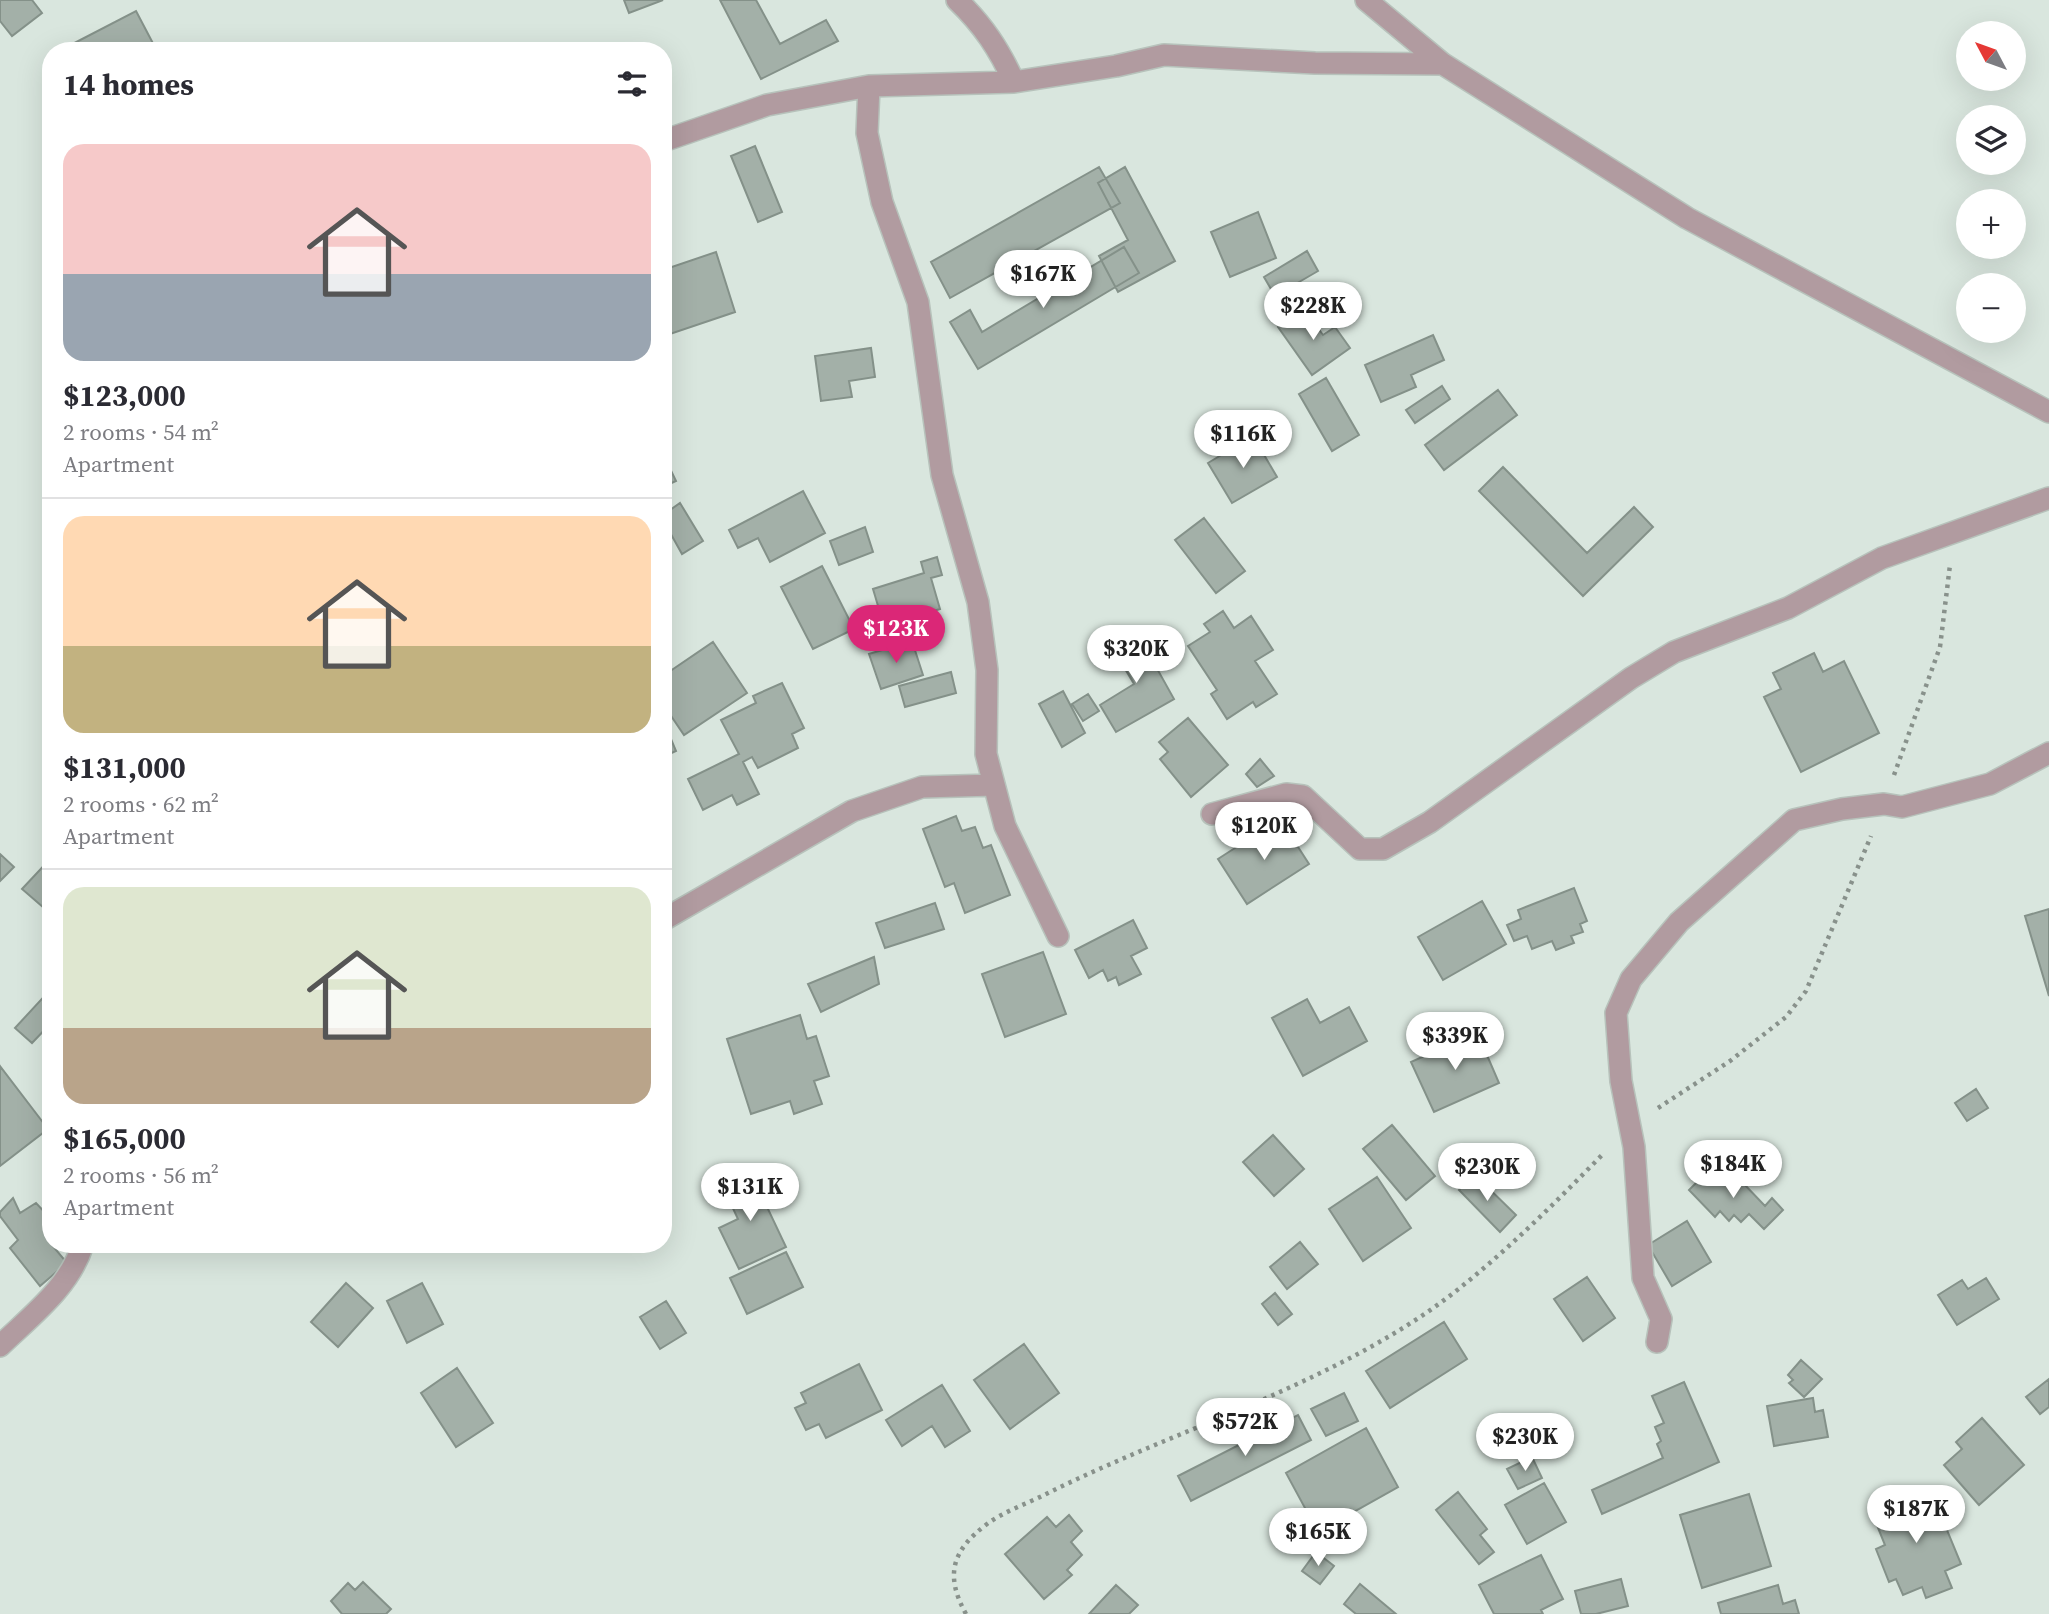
<!DOCTYPE html>
<meta charset="utf-8">
<style>
:root{--surface:#fff;--page:#f2f2f3;--text:#2b2b33;--muted:#7c7c81;--line:#e1e1e2;--accent:#db2777}
body{margin:0;font-family:"Source Serif 4",serif;background:var(--page);color:var(--text);height:100vh;display:flex;flex-direction:column;font-size:26px;white-space:nowrap}
*{box-sizing:border-box;margin:0}
p{font-size:23px;color:var(--muted)}
.icon{flex:none;width:38px;height:38px;fill:none;stroke:currentColor;stroke-width:2;stroke-linecap:round;stroke-linejoin:round}
.map{position:relative;flex:1;overflow:hidden}
.panel{position:absolute;left:42px;top:42px;width:630px;height:1211px;display:flex;flex-direction:column;background:var(--surface);border-radius:28px;box-shadow:0 7px 28px #0002}
.panel>*{flex:none}
.needle{width:46px;rotate:311deg}
.tools{position:absolute;left:1956px;top:21px;display:grid;gap:14px}
.tools a{display:grid;place-items:center;width:70px;height:70px;border-radius:50%;background:var(--surface);box-shadow:0 7px 28px #0002;font-size:35px}
.price{position:absolute;translate:-50% -60px;padding:0 16px;border-radius:24px;background:#fff;color:#222;font-size:23px;line-height:46px;filter:drop-shadow(0 2px 4px #0008)}
.price::after{content:'';position:absolute;left:50%;top:42px;width:21px;height:16px;margin-left:-10px;background:inherit;clip-path:polygon(0 0,100% 0,50% 100%)}
.price.selected{background:var(--accent);color:#fff}
ul{padding:0;list-style:none}
li{display:grid;align-content:center;gap:14px;height:371px;padding:0 21px}
li+li{border-top:2px solid var(--line)}
li span{display:grid;place-items:center;height:217px;border-radius:21px;color:#555}
li>.icon{margin-inline-start:auto}
span .icon{width:126px;height:126px;fill:#fffc;stroke-width:1}
li b{font-size:30px}
h2{display:flex;justify-content:space-between;align-items:center;height:84px;padding:0 21px;font-size:30px}
.map>svg:first-child{display:block}
</style>
<div class="map">
<svg width="2049" height="1614" viewBox="0 0 2049 1614">
<rect width="100%" height="100%" fill="#d9e6de"/>
<path fill="#a3b0a8" stroke="#849189" stroke-width="2" d="M0 0H32L42 13 12 36 0 21Z
M624 0H663L629 13Z
M720 0H756L780 44 826 20 838 41 761 79Z
M136 11 157 51H59Z
M755 146 782 212 758 222 731 156Z
M1099 167 1120 203 950 298 931 262Z
M1125 167 1175 261 1118 292 1099 256 1128 240 1098 183Z
M1258 212 1276 258 1230 277 1211 232Z
M1124 247 1139 273 978 369 950 322 970 310 982 332Z
M1307 251 1318 271 1275 296 1264 277Z
M716 252 735 312 670 334 663 312V270Z
M1304 309 1323 335 1335 327 1350 348 1312 375 1278 327Z
M1433 335 1444 360 1411 375 1416 387 1381 402 1365 365Z
M871 348 875 377 849 381 852 397 821 401 815 356Z
M1326 378 1359 435 1332 451 1299 394Z
M1442 386 1450 399 1415 423 1406 410Z
M1498 390 1517 415 1444 470 1425 445Z
M1253 436 1277 477 1232 503 1208 463Z
M663 454 676 481 663 487Z
M1503 467 1587 553 1634 507 1653 527 1583 596 1479 491Z
M803 491 825 533 770 562 758 538 738 548 729 530Z
M680 503 703 541 682 554 663 520V515Z
M1204 518 1245 571 1216 593 1175 540Z
M865 527 873 552 839 565 830 541Z
M937 557 942 575 931 578 940 609 884 626 873 589 924 573 921 562Z
M822 566 854 629 813 649 781 587Z
M1223 611 1234 628 1251 616 1273 650 1255 661 1277 694 1256 707 1253 702 1227 719 1211 694 1217 690 1188 646 1210 632 1204 624Z
M1136 631 1174 699 1116 732 1100 705 1134 684 1111 645Z
M912 641 923 675 881 689 869 654Z
M713 642 747 693 684 735 663 704V676Z
M1814 653 1823 672 1844 661 1879 733 1801 772 1764 697 1781 689 1773 673Z
M951 672 956 693 905 707 899 686Z
M782 683 804 728 792 734 798 748 758 768 752 757 743 762 759 794 737 805 732 795 703 810 688 779 739 754 721 720 756 703 753 696Z
M1063 691 1085 733 1062 747 1039 704Z
M1088 694 1099 711 1083 721 1072 704Z
M1188 718 1228 765 1191 797 1160 759 1168 752 1159 742Z
M663 720 676 751 663 757Z
M1260 759 1274 776 1257 787 1246 774Z
M956 816 962 831 975 827 983 848 991 845 1010 895 965 913 954 883 945 887 923 829Z
M1280 819 1309 864 1247 904 1218 859Z
M0 854 14 867 0 881Z
M51 858V914L22 889Z
M1574 888 1587 921 1580 924 1583 932 1571 936 1574 943 1556 950 1552 941 1532 949 1527 936 1514 941 1507 925 1521 919 1518 910Z
M1482 901 1506 944 1443 980 1418 937Z
M935 903 944 929 885 948 876 923Z
M2049 909V996L2025 916Z
M1133 920 1147 948 1131 956 1141 974 1119 985 1116 977 1108 981 1103 970 1089 978 1075 950Z
M1043 952 1066 1014 1005 1037 982 974Z
M874 957 879 984 821 1012 808 984Z
M51 989V1023L32 1043 15 1028Z
M1307 999 1320 1023 1349 1007 1367 1041 1303 1076 1272 1018Z
M800 1015 807 1039 816 1036 829 1076 814 1081 822 1104 794 1114 790 1101 751 1114 727 1039Z
M1477 1032 1499 1083 1434 1112 1411 1062Z
M0 1066 48 1129 0 1166Z
M1976 1089 1988 1108 1967 1121 1955 1103Z
M1392 1125 1435 1176 1406 1200 1363 1149Z
M1273 1135 1304 1169 1274 1196 1243 1162Z
M1712 1167 1736 1190 1743 1183 1765 1206 1772 1198 1783 1210 1764 1229 1749 1214 1741 1222 1734 1215 1729 1221 1720 1211 1715 1217 1689 1190Z
M750 1171 786 1247 739 1269 719 1228 738 1219 722 1185Z
M1474 1174 1516 1215 1500 1232 1459 1190Z
M1377 1177 1411 1228 1363 1261 1329 1209Z
M13 1198 20 1213 36 1203 51 1219V1244L67 1263 40 1286 10 1248 18 1240 0 1216V1212Z
M1687 1221 1711 1262 1672 1286 1648 1245Z
M1300 1242 1318 1264 1287 1289 1270 1267Z
M786 1252 803 1287 747 1314 730 1278Z
M1587 1277 1615 1318 1583 1341 1554 1299Z
M1986 1278 1999 1299 1957 1325 1938 1295 1962 1280 1968 1289Z
M346 1283 373 1308 338 1347 311 1322Z
M422 1283 443 1324 407 1343 387 1301Z
M1275 1293 1292 1314 1278 1325 1262 1304Z
M666 1301 686 1333 660 1349 640 1317Z
M1444 1322 1467 1359 1390 1408 1366 1371Z
M1024 1344 1059 1393 1010 1429 974 1380Z
M1801 1360 1822 1379 1804 1397 1789 1383 1793 1380 1788 1375Z
M859 1364 882 1410 826 1438 819 1424 806 1430 795 1408 806 1403 801 1393Z
M457 1368 493 1423 456 1447 421 1393Z
M2049 1379V1407L2040 1414 2026 1397Z
M1684 1382 1719 1462 1602 1514 1592 1490 1663 1458 1657 1444 1661 1441 1655 1427 1664 1423 1652 1396Z
M942 1385 970 1431 945 1447 932 1426 902 1446 886 1420Z
M1344 1393 1358 1421 1326 1436 1311 1409Z
M1813 1398 1815 1412 1823 1410 1828 1437 1774 1446 1767 1406Z
M1298 1415 1311 1440 1191 1501 1178 1476Z
M1982 1418 2024 1465 1979 1505 1944 1465 1962 1449 1956 1442Z
M1366 1428 1398 1487 1318 1532 1286 1473Z
M1532 1457 1542 1478 1518 1489 1507 1469Z
M1544 1483 1566 1522 1527 1544 1505 1505Z
M1930 1489 1961 1564 1945 1571 1952 1588 1926 1598 1922 1587 1903 1595 1896 1579 1889 1582 1876 1549 1885 1545 1872 1513Z
M1458 1492 1487 1529 1480 1535 1494 1552 1479 1564 1436 1510Z
M1749 1494 1771 1566 1702 1588 1680 1515Z
M1069 1515 1082 1531 1071 1542 1082 1555 1067 1570 1072 1575 1044 1599 1005 1554 1047 1517 1056 1527Z
M1316 1552 1334 1566 1320 1584 1302 1571Z
M1541 1555 1563 1599 1541 1610 1543 1614H1494L1479 1585Z
M1621 1579 1628 1606 1596 1614H1581L1575 1591Z
M363 1582 391 1609 386 1614H342L331 1601 348 1583 355 1590Z
M1360 1584 1396 1614H1356L1344 1604Z
M1116 1585 1138 1605 1129 1614H1089Z
M1778 1585 1783 1604 1795 1600 1799 1614H1721L1718 1603Z"/>
<g fill="none" stroke-linecap="round" stroke-linejoin="round">
<defs>
<path id="street" d="M957 0C983 25 999 49 1014 82
M1366 0 1443 64 1687 218 2049 412
M869 86 867 133 882 202 918 302 942 475 978 602 987 670 986 754 1005 826 1058 936
M663 141 767 105 869 86 1014 82 1116 66 1164 55 1315 63 1443 64
M1212 814 1286 794 1303 796 1360 849H1383L1430 822 1631 678 1674 652 1788 608 1882 558 2049 498
M663 920 852 811 922 787 994 785
M1657 1342 1661 1319 1643 1278 1634 1147 1621 1081 1616 1013 1631 979 1679 922 1794 820 1842 809 1884 804 1902 807 1990 784 2049 753
M0 1346C31 1316 70 1287 83 1244"/>
</defs>
<use href="#street" stroke="#b7c2bb" stroke-width="24"/>
<path stroke="#88918b" stroke-width="4.5" stroke-dasharray="3.5 5" stroke-linecap="butt" d="M1894 775 1940 647 1950 565
M1658 1108 1730 1061 1786 1017 1806 991 1871 836
M966 1614C945 1576 951 1551 987 1524 1003 1512 1026 1504 1044 1495 1112 1461 1183 1434 1253 1404 1323 1373 1395 1339 1456 1291 1509 1249 1556 1202 1603 1154"/>
<use href="#street" stroke="#b19ba0" stroke-width="21"/>
</g>
</svg>
<div class="tools">
<a><svg class="needle" viewBox="-14 -14 28 28"><path d="M0-13l5 13h-10z" fill="#e53935"/><path d="M0 13l5-13h-10z" fill="#7c7c81"/></svg></a>
<a><svg class="icon" aria-label="layers" viewBox="0 0 24 24"><path d="M12 4l9 5-9 5-9-5zM3 14l9 5 9-5"/></svg></a>
<a>+</a>
<a>−</a>
</div>
<b class="price" style="left:1043px;top:310px">$167K</b>
<b class="price" style="left:1313px;top:342px">$228K</b>
<b class="price" style="left:1243px;top:470px">$116K</b>
<b class="price selected" style="left:896px;top:665px">$123K</b>
<b class="price" style="left:1136px;top:685px">$320K</b>
<b class="price" style="left:1264px;top:862px">$120K</b>
<b class="price" style="left:1455px;top:1072px">$339K</b>
<b class="price" style="left:1733px;top:1200px">$184K</b>
<b class="price" style="left:1487px;top:1203px">$230K</b>
<b class="price" style="left:750px;top:1223px">$131K</b>
<b class="price" style="left:1245px;top:1458px">$572K</b>
<b class="price" style="left:1525px;top:1473px">$230K</b>
<b class="price" style="left:1916px;top:1545px">$187K</b>
<b class="price" style="left:1318px;top:1568px">$165K</b>
<section class="panel">
<h2>14 homes<svg class="icon" aria-label="filters" viewBox="0 0 24 24"><path d="M4 7h16M4 17h16"/><circle cx="9" cy="7" r="2"/><circle cx="15" cy="17" r="2"/></svg></h2>
<ul>
<li><span style="background:linear-gradient(#f6c9c9 60%,#9aa5b1 0)"><svg class="icon" aria-label="home" viewBox="0 0 24 24"><path d="M3 11l9-7 9 7M6 9v11h12V9"/></svg></span><div><b>$123,000</b><p>2 rooms · 54 m²</p><p>Apartment</p></div></li>
<li><span style="background:linear-gradient(#ffd9b3 60%,#c2b280 0)"><svg class="icon" aria-label="home" viewBox="0 0 24 24"><path d="M3 11l9-7 9 7M6 9v11h12V9"/></svg></span><div><b>$131,000</b><p>2 rooms · 62 m²</p><p>Apartment</p></div></li>
<li><span style="background:linear-gradient(#dfe7d0 65%,#b9a48a 0)"><svg class="icon" aria-label="home" viewBox="0 0 24 24"><path d="M3 11l9-7 9 7M6 9v11h12V9"/></svg></span><div><b>$165,000</b><p>2 rooms · 56 m²</p><p>Apartment</p></div></li>
</ul>
</section>
</div>
